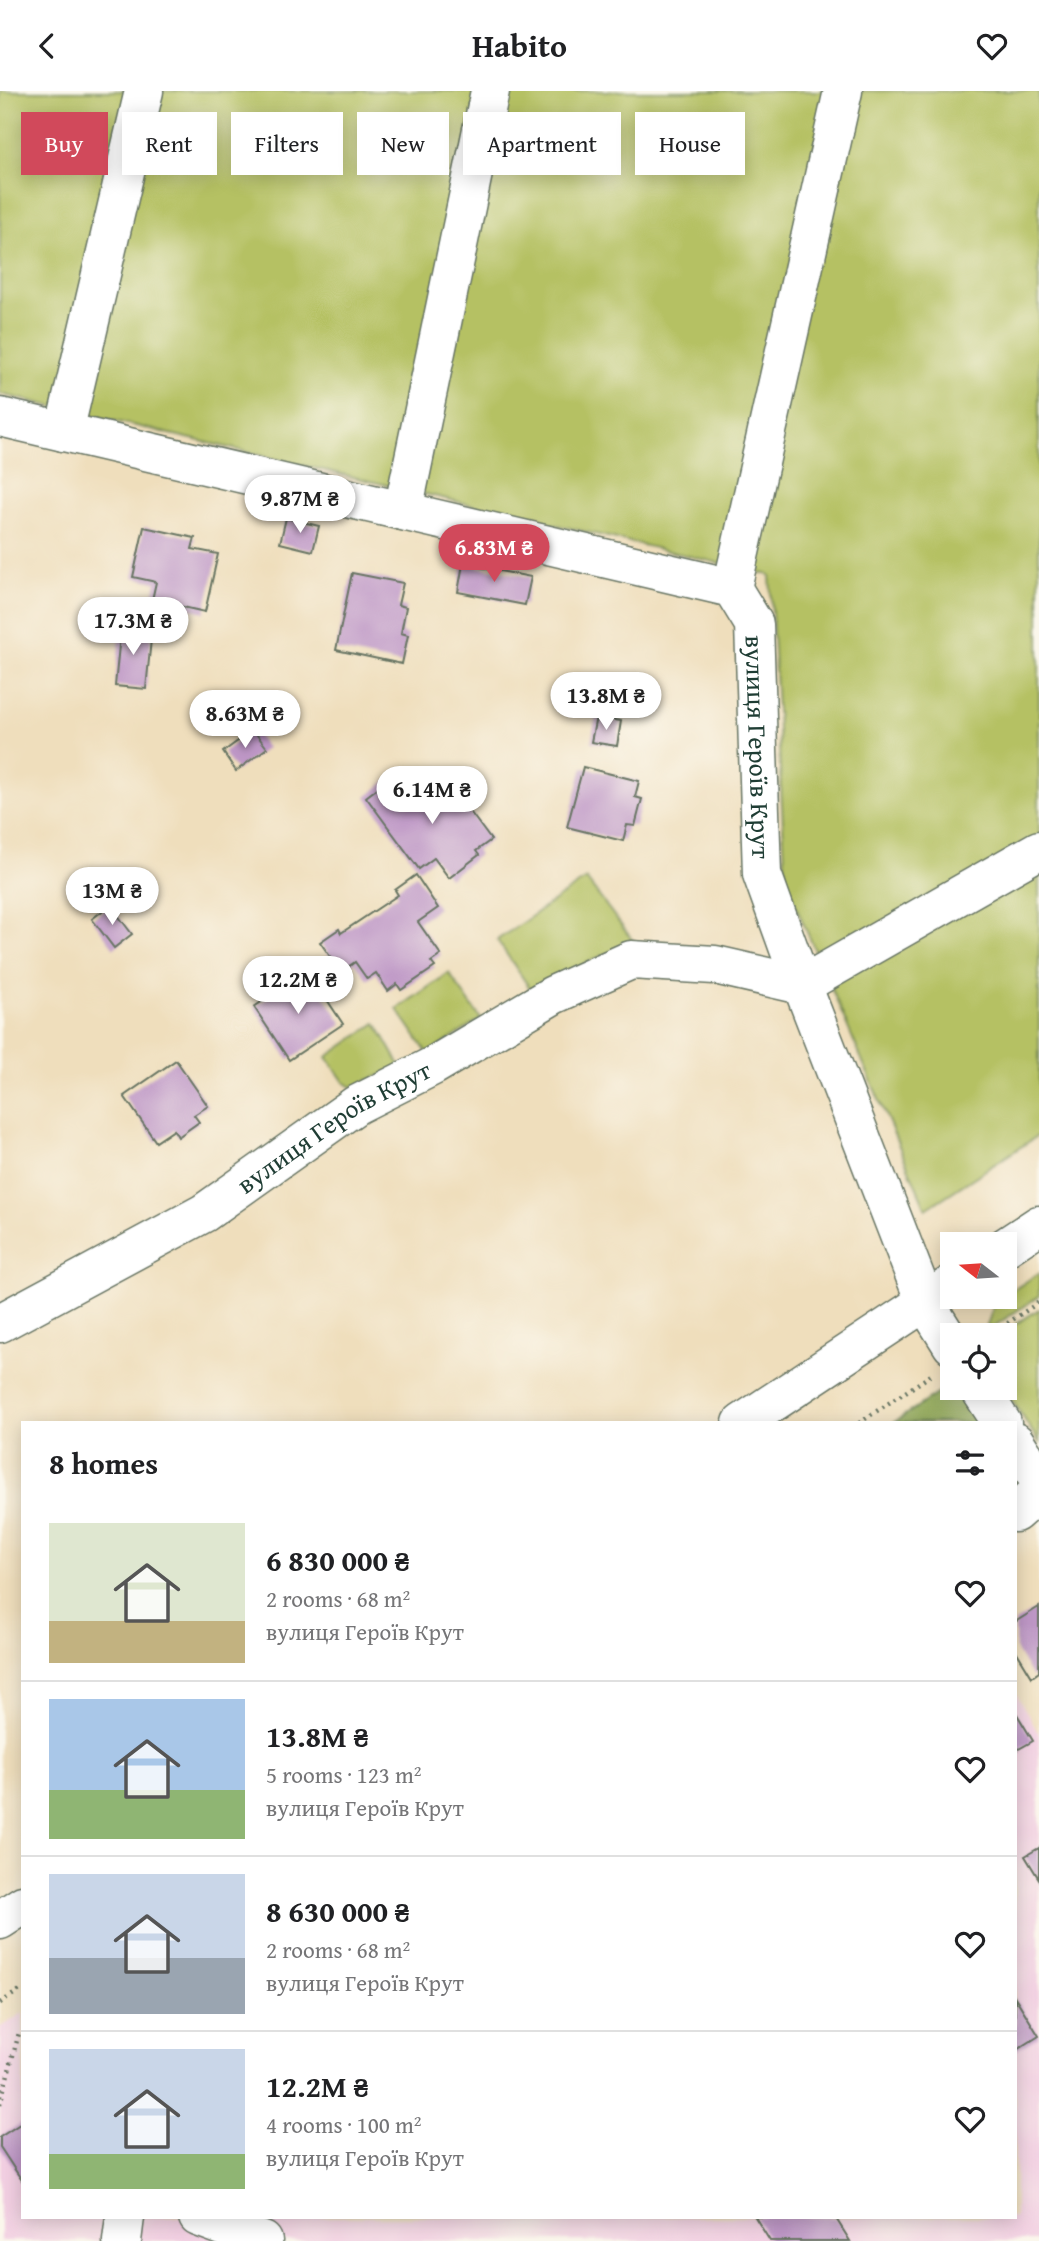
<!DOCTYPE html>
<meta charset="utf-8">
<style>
:root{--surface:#fff;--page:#f2f2f2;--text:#202124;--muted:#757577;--line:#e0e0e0;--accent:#d1495b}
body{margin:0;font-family:"Gentium Book Plus",serif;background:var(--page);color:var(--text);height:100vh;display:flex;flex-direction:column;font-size:26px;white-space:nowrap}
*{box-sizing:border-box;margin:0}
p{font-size:23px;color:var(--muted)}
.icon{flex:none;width:38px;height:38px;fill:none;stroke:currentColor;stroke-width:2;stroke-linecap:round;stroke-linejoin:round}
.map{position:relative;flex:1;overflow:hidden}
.drawer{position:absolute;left:21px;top:1330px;width:996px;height:798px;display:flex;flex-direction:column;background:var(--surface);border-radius:0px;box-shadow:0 4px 18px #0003}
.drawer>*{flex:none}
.guide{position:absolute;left:21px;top:21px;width:998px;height:63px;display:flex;gap:14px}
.needle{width:46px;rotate:287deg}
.fabs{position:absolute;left:940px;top:1141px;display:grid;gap:14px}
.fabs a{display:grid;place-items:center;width:77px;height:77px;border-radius:0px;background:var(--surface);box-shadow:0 4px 18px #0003;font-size:35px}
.price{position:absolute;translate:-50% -60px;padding:0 16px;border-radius:24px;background:#fff;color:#222;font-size:23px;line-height:46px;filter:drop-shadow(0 2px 4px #0008)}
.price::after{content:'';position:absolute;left:50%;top:42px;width:21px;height:16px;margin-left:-10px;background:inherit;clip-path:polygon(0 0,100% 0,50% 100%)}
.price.active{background:var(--accent);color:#fff}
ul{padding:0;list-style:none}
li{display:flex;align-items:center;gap:21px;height:175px;padding:0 28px}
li+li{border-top:2px solid var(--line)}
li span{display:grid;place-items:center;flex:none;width:196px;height:140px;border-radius:0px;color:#555}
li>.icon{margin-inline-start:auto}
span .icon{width:84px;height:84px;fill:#fffc;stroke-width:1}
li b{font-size:30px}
h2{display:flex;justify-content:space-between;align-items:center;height:84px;padding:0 28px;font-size:30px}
.chip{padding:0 24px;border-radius:0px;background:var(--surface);box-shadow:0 4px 18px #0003;font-size:24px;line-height:63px}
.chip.active{background:var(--accent);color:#fff}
header{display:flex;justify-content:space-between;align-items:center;height:91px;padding:0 28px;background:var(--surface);font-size:32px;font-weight:700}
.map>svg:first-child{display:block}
</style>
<header><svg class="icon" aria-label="back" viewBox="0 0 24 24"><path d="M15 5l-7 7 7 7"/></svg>Habito<svg class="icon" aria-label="heart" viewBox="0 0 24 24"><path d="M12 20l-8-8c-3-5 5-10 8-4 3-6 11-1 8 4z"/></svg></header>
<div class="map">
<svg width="1039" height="2150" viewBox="0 0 1039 2150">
<rect width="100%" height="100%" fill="#fbf7ec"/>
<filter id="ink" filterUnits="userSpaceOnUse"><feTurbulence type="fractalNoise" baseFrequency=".0143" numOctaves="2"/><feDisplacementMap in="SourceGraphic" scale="14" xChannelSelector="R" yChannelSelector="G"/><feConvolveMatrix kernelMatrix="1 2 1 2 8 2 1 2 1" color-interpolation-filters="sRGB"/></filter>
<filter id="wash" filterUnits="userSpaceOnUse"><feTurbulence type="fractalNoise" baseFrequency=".00686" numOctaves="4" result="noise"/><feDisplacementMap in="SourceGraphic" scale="28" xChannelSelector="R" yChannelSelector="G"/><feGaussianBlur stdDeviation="1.57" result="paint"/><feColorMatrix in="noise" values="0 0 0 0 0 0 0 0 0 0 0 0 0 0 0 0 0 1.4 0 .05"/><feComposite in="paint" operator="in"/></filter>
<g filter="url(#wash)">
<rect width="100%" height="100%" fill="#efdebc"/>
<path fill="#f2cfe2" d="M1015 1601 1039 1643V2150H0V1937L23 1922V2126H1015Z"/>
<path fill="#b5c163" stroke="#6a7f4c" stroke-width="2" d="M0 0H1039V1044L926 1118 786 792 770 484 0 303Z
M586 788 633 850 531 899 497 849Z
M449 882 481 928 428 963 397 918Z
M376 932 401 976 352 996 344 991 327 966Z
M1039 1182V1205L985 1241 995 1211Z
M1039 1218V1351L1004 1297V1244H999Z"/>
<path fill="#90a759" stroke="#587246" stroke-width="2" d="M944 1298 974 1319 984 1332H893Z"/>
<g id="blocks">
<path fill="#be97c6" d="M286 427 319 435 313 460 280 452Z
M144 436 195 447 192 458 218 463 205 521 152 509 156 491 133 486Z
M463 473 531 486 525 514 458 501Z
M352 482 403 492 398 514 406 516 401 542 408 544 402 573 336 559Z
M121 534 152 538 146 598 115 595Z
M596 626 621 630 617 655 591 651Z
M253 639 267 657 236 680 223 661Z
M583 676 639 690 635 706 642 708 635 735 627 734 623 750 567 736Z
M445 687 491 749 476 760 479 764 449 787 434 767 419 778 366 706 388 689 408 715Z
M416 784 438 817 418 831 441 864 431 871 435 876 401 899 397 893 388 900 376 882 367 888 355 871 341 881 320 851 339 838 341 842 398 804 395 799Z
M110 814 132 843 114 857 92 828Z
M308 880 343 933 289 969 254 916Z
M176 969 208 1015 194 1024 199 1031 178 1046 174 1039 156 1051 124 1005Z
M1039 1516V1581L1032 1586 1015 1558V1531Z
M1015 1620 1033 1650 1015 1660Z
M1039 1757V1788L1025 1765Z
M1015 1906 1039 1945 1015 1960Z
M23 2031V2091L0 2056V2046Z
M755 2126H835L850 2150H770Z"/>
</g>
</g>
<g filter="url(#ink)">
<use href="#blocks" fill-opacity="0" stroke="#687564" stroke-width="2"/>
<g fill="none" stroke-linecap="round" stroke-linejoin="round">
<defs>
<g id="minor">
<path id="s1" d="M0 326 732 497 754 533 762 783 802 894 925 1211 952 1254"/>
<path d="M64 341 144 0"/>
<path d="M403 420 490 0"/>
<path d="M732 497 843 0"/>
<path id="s2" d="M0 1232 204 1122 356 1014 433 975 553 904 631 869 715 874 802 894 1039 759"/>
<path d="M979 1297 1002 1332"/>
<path d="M1015 1351 1039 1388"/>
<path d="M1015 1422 1039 1401"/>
<path d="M198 2126 263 2150"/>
<path d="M122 2150 125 2126"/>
</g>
<path id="major" d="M1004 1157 1039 1134
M742 1332 952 1193
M0 1829 23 1814"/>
</defs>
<use href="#minor" stroke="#687564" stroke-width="41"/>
<use href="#major" stroke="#687564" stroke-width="41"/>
<path stroke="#687564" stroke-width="4.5" stroke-dasharray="2 5" stroke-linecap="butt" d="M990 1244 1039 1211
M859 1332 931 1284
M0 1912 23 1897
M0 2013 19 1942"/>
<use href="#minor" stroke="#fff" stroke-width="38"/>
<use href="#major" stroke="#fff" stroke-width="38"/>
</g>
</g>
<g text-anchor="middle" stroke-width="6" stroke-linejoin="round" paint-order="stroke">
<g font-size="26" fill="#1f3d34" stroke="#fbf7ec">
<text dy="9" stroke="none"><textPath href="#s1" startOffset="917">вулиця Героїв Крут</textPath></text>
<text dy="9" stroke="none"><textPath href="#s2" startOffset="388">вулиця Героїв Крут</textPath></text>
</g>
</g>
</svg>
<div class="fabs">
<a><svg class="needle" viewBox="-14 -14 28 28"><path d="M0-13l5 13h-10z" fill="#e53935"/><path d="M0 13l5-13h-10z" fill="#757577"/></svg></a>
<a><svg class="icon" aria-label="locate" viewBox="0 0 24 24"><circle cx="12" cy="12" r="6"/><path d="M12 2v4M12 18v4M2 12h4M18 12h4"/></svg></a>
</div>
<b class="price" style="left:300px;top:444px">9.87M ₴</b>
<b class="price active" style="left:494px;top:493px">6.83M ₴</b>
<b class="price" style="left:133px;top:566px">17.3M ₴</b>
<b class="price" style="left:606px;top:641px">13.8M ₴</b>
<b class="price" style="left:245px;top:659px">8.63M ₴</b>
<b class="price" style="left:432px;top:735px">6.14M ₴</b>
<b class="price" style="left:112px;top:836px">13M ₴</b>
<b class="price" style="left:298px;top:925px">12.2M ₴</b>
<div class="guide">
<a class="chip active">Buy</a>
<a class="chip">Rent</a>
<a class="chip">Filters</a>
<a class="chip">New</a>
<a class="chip">Apartment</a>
<a class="chip">House</a>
</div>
<section class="drawer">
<h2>8 homes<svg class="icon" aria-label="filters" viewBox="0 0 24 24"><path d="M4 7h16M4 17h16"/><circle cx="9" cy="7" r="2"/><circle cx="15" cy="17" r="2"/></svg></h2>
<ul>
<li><span style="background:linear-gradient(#dfe7d0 70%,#c2b280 0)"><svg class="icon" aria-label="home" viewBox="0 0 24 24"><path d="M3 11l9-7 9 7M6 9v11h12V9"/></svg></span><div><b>6 830 000 ₴</b><p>2 rooms · 68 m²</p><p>вулиця Героїв Крут</p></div><svg class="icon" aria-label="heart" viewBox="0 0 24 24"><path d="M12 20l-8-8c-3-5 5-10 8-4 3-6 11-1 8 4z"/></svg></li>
<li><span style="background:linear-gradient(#a9c7e8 65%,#8fb573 0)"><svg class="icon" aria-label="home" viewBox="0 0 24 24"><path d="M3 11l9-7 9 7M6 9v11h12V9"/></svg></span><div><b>13.8M ₴</b><p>5 rooms · 123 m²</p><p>вулиця Героїв Крут</p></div><svg class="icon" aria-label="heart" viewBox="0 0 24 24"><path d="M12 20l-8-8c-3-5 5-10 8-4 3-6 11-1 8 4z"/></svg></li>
<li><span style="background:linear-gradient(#c9d6e8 60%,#9aa5b1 0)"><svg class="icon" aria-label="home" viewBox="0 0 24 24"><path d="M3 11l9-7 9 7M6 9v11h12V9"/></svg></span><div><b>8 630 000 ₴</b><p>2 rooms · 68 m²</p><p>вулиця Героїв Крут</p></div><svg class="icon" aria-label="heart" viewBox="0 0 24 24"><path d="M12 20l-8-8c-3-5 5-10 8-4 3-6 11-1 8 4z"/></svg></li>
<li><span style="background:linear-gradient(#c9d6e8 75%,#8fb573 0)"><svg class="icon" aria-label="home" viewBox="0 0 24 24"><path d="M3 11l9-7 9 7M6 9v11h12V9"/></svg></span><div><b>12.2M ₴</b><p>4 rooms · 100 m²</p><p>вулиця Героїв Крут</p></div><svg class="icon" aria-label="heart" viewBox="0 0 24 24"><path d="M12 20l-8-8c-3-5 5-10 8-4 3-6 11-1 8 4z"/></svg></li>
</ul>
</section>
</div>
